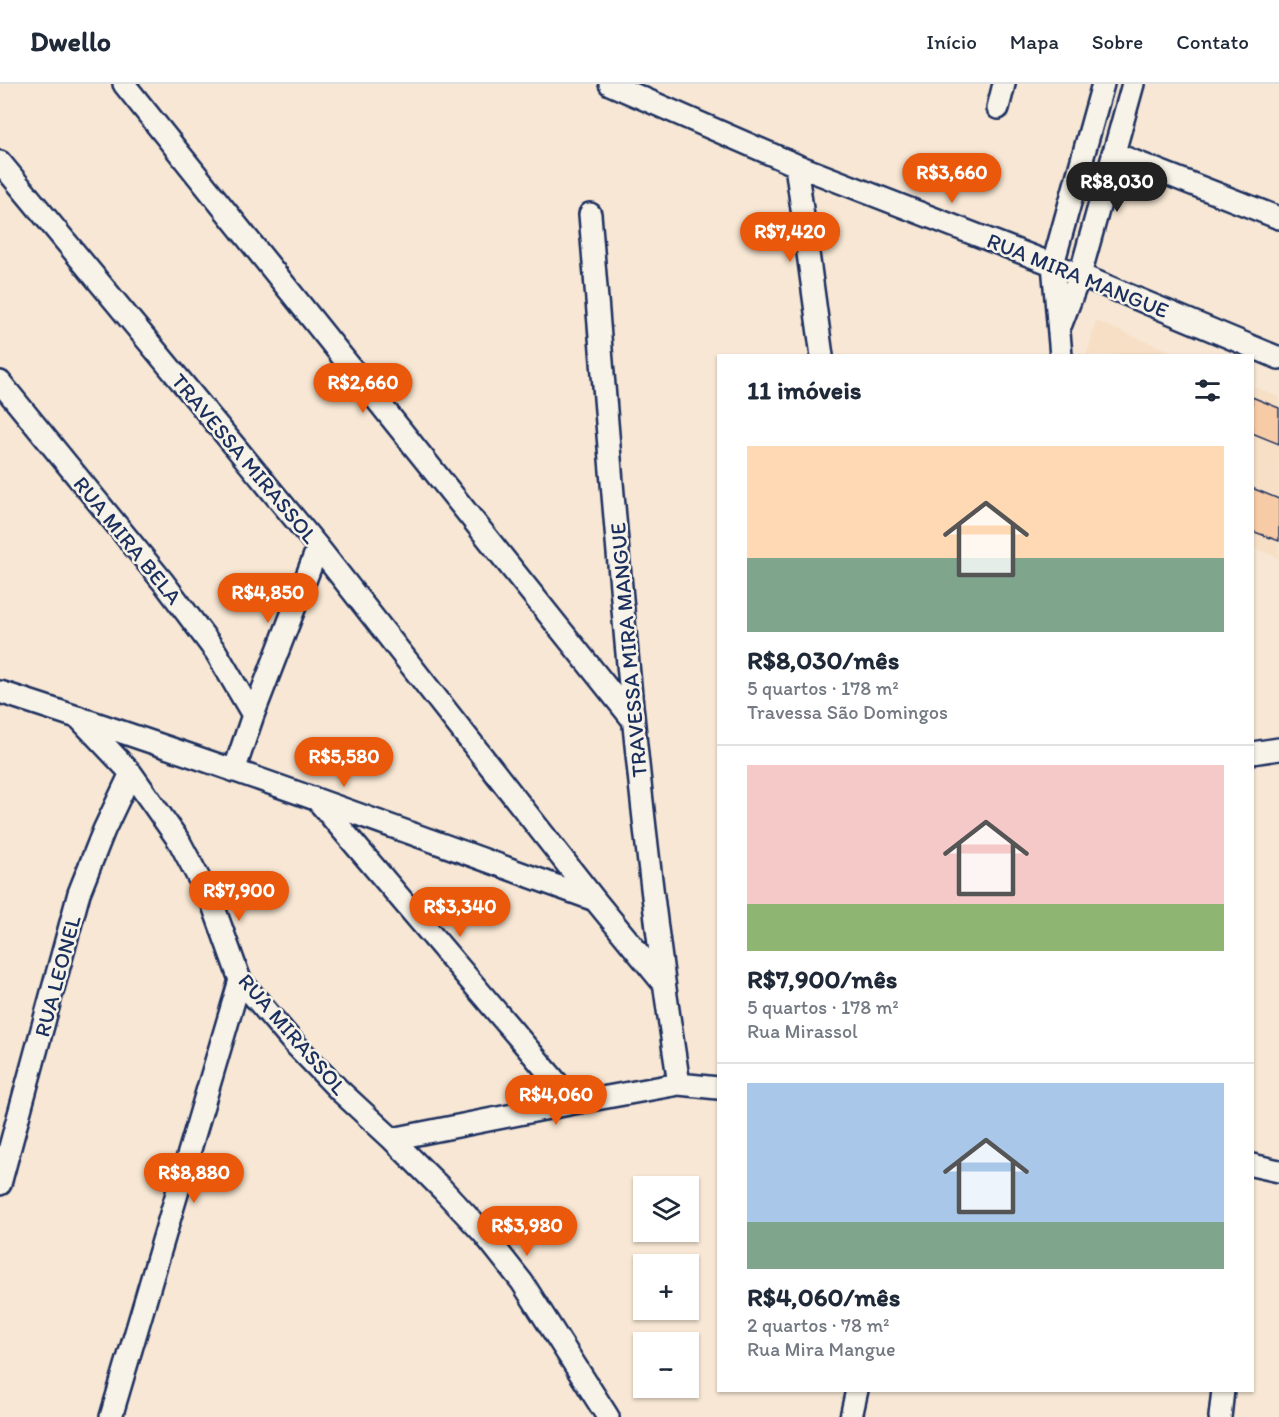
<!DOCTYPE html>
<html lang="pt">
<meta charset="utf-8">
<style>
:root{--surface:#fff;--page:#f6f6f7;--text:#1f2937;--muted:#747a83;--line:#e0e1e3;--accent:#ea580c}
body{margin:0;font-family:Itim,sans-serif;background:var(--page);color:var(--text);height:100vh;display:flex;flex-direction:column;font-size:22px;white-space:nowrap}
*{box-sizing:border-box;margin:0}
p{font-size:20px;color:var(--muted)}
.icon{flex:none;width:33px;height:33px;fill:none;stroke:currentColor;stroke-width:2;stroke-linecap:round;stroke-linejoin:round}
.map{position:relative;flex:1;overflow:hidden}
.panel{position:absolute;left:717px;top:270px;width:537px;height:1038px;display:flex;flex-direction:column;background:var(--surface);border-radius:0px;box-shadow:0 2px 4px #0004}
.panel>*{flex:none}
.tools{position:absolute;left:633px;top:1092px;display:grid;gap:12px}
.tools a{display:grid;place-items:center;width:66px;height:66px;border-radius:0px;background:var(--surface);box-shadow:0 2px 4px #0004;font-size:30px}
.price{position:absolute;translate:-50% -51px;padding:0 14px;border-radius:21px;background:var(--accent);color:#fff;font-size:20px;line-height:39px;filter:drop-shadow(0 2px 3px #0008)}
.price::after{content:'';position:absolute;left:50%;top:36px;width:18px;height:14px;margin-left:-9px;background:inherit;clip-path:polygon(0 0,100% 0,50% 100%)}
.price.on{background:#222;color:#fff}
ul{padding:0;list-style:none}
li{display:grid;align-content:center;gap:12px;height:318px;padding:0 30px}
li+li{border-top:2px solid var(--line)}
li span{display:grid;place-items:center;height:186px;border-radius:0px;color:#555}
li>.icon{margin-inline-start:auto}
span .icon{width:108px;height:108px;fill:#fffc;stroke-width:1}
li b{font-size:26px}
h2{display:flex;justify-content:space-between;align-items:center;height:72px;padding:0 30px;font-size:26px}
header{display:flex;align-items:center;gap:36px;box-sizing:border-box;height:84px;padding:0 30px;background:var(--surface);border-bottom:2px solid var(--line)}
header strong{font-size:28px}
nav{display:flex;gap:33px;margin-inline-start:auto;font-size:21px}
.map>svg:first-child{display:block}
</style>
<header>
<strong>Dwello</strong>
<nav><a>Início</a><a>Mapa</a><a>Sobre</a><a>Contato</a></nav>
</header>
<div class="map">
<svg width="1279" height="1333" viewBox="0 0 1279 1333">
<rect width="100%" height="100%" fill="#f7e7d4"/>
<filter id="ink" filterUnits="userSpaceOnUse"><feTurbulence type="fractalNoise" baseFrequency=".0167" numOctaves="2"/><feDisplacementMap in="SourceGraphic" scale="12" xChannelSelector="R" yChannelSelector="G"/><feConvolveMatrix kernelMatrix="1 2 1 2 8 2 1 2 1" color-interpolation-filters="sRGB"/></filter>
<g filter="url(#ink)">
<path fill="#f7dfc6" d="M1096 237 1179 271H1087Z
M1252 302 1279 313V474L1253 464Z"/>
<path fill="#f7cba6" stroke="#1b2f5e" stroke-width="1.5" d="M1252 313 1279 324V360L1252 349Z
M1252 404 1279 415V457L1252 447Z"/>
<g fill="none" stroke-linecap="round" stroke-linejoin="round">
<defs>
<path id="minor" d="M124 0 633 636
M610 0 796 81 1080 191 1279 274
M998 24 1004 0
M1113 69 1279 134
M0 78 318 463 595 816 663 899
M796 81 822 272
M590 130C614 420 634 712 679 1000
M1061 240 1080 191 1133 0
M1061 272 1053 180 1103 0
M0 298 164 499 216 568 253 631 234 687
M0 608C200 672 397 744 595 816
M253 631 318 463
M78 633 131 689 179 757 213 821 240 896 291 956 339 1006 392 1055 443 1106 484 1150 522 1198 608 1333
M1252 669 1279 665
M318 717 574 1019
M392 1055 574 1019 679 1000 718 1004
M1252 1081 1279 1087
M0 1100 79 809 104 746 131 689
M111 1333 240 896
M851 1333 857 1306
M1220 1333 1223 1306"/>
</defs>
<use href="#minor" stroke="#1b2f5e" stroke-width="26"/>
<use href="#minor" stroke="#f7f3e8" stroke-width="21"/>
</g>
</g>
<g text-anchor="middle" stroke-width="5" stroke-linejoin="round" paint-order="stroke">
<g font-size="22" fill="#1b2f5e" stroke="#f7f3e8">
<text transform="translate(1078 191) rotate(22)" y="8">RUA MIRA MANGUE</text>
<text transform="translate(245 374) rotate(50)" y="8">TRAVESSA MIRASSOL</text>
<text transform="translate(128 456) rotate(51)" y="8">RUA MIRA BELA</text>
<text transform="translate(628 566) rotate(-95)" y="8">TRAVESSA MIRA MANGUE</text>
<text transform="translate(57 892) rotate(-75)" y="8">RUA LEONEL</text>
<text transform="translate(293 950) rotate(49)" y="8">RUA MIRASSOL</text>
</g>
</g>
</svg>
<div class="tools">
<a><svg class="icon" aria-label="layers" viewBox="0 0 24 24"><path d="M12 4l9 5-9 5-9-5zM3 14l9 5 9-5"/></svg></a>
<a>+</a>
<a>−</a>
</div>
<b class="price" style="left:952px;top:120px">R$3,660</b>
<b class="price on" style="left:1117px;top:129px">R$8,030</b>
<b class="price" style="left:790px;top:179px">R$7,420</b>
<b class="price" style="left:363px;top:330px">R$2,660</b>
<b class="price" style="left:268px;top:540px">R$4,850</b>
<b class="price" style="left:344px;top:704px">R$5,580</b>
<b class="price" style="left:239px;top:838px">R$7,900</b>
<b class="price" style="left:460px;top:854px">R$3,340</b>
<b class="price" style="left:556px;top:1042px">R$4,060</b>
<b class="price" style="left:194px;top:1120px">R$8,880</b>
<b class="price" style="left:527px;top:1173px">R$3,980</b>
<section class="panel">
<h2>11 imóveis<svg class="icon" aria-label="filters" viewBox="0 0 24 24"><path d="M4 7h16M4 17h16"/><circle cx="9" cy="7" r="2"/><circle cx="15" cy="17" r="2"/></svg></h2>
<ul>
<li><span style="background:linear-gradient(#ffd9b3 60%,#7fa58c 0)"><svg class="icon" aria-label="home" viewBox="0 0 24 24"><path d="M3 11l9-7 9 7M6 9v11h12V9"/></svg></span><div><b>R$8,030/mês</b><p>5 quartos · 178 m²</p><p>Travessa São Domingos</p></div></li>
<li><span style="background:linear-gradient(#f6c9c9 75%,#8fb573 0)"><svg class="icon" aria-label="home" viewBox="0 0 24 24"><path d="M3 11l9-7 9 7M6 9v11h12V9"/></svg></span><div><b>R$7,900/mês</b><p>5 quartos · 178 m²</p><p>Rua Mirassol</p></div></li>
<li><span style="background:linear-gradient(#a9c7e8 75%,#7fa58c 0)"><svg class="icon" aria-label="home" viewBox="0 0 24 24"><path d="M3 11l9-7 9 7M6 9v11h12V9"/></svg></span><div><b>R$4,060/mês</b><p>2 quartos · 78 m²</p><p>Rua Mira Mangue</p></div></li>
</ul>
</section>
</div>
